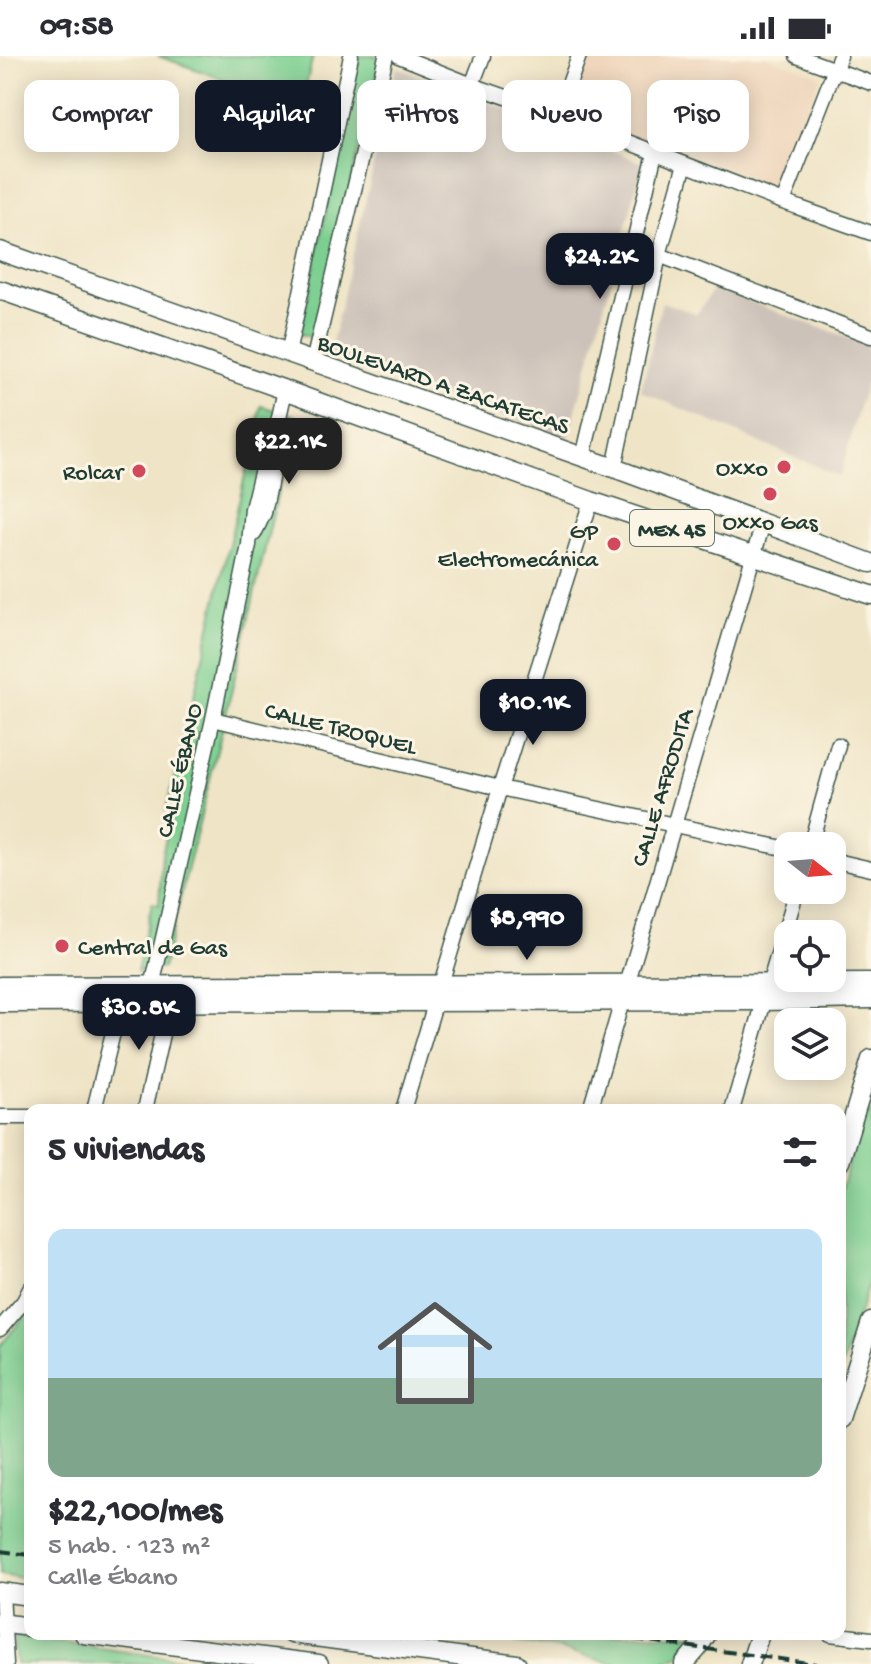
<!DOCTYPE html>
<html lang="es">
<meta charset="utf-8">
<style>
:root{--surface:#fff;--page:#f2f2f3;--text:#2b2b33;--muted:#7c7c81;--line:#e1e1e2;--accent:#111827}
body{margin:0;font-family:"Gochi Hand",sans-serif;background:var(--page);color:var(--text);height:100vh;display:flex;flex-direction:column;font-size:30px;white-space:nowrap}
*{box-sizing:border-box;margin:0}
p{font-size:26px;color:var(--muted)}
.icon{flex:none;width:44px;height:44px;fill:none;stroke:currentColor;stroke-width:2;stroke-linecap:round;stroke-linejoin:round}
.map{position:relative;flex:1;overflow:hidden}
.sheet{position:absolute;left:24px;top:1048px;width:822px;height:536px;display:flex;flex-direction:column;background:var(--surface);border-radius:16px;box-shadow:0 4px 20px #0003}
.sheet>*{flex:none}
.guide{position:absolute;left:24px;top:24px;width:824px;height:72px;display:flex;gap:16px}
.needle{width:52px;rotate:107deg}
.tools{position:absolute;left:774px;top:776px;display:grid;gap:16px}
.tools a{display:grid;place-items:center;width:72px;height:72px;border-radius:16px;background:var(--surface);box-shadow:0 4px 20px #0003;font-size:40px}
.price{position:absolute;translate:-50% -68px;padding:0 18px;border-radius:16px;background:var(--accent);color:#fff;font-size:26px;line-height:52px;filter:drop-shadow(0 2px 4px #0008)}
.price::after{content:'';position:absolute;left:50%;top:48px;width:24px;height:18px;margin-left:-12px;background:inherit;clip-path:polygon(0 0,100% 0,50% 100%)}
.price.on{background:#222;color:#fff}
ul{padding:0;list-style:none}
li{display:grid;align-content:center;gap:16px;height:424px;padding:0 24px}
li+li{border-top:2px solid var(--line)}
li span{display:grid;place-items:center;height:248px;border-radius:16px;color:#555}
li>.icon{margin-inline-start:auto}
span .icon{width:144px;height:144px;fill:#fffc;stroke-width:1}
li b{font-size:34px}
h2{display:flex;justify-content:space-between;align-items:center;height:96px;padding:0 24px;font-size:34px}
.tag{padding:0 28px;border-radius:16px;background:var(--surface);box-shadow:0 4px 20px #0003;font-size:28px;line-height:72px}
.tag.on{background:var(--accent);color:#fff}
.status{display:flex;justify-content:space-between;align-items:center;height:56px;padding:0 40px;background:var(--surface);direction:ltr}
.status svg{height:22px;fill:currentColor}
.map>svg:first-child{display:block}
</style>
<div class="status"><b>09:58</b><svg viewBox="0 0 49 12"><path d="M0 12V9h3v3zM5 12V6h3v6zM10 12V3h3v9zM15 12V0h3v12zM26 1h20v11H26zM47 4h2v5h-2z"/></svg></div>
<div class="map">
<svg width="871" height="1608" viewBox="0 0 871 1608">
<rect width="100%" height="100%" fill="#fcf5e5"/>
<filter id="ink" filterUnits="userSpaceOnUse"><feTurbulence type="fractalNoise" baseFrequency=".0125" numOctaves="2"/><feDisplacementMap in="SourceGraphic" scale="16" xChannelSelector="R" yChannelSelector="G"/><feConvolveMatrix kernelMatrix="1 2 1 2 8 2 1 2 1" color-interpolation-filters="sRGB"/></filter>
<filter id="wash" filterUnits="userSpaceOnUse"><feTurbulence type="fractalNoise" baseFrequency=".006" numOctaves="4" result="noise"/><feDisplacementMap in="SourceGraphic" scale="32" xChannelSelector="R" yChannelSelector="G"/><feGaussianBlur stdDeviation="1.8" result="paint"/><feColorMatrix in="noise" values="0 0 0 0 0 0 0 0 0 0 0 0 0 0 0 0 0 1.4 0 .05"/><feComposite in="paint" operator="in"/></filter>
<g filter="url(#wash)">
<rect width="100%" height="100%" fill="#efe4c6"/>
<path fill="#efd6bc" d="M588 0H765L821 20 775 131 568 57Z"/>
<path fill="#cdc2b9" d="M397 11 643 107 568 383 329 300Z
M714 232 871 291V307L840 421 641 335 662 246 697 258Z"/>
<path fill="#7dcf91" stroke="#4e8662" stroke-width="2" d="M158 0H313L301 51Z
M359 0H381L314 282 300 278Z
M261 350 296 360 229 646 163 912 137 915 152 847 159 849 162 798 172 757 166 754 184 683Z
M871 1036V1220L840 1317V1136Z
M30 1253V1523L0 1519V1290Z
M454 1578H694L680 1600 659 1608H616L559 1593Z
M14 1580 213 1608H16Z"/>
</g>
<g filter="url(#ink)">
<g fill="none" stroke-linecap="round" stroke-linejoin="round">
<defs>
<path id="minor" d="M399 0 472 29 558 59 783 146 871 177
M797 0 871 27
M472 29 483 0
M558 59 579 0
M783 146 840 0
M659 199 871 280
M288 298 351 0
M313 306 386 0
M583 401 655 97
M614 412 659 199 685 108
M254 478 264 457 280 378
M213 663 500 732 788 793
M810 790 838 689
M832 804 871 813
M150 939 213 663 249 489 252 453 272 372 278 366 285 334
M94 1054 120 948
M145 1054 169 947
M403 1054 500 732 591 445
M590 1054 763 467
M732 1054 797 834
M0 1061H30
M0 1273 24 1245 30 1233
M2 1536 6 1608
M830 1578 871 1583"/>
<path id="major" d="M0 195 614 412 871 507
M0 234 285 334 591 445 871 539
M0 930 871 927
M0 947 764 945 871 943
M840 1106 871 1003
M840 1363 871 1266
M0 1536 30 1540
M0 1567 30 1571
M84 1578 319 1608
M292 1578 517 1608
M684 1608 698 1592 707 1578
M750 1608 760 1578"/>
</defs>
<use href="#minor" stroke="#3e564a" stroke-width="17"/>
<use href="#major" stroke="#3e564a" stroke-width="21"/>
<use href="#minor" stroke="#fff" stroke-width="14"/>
<use href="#major" stroke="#fff" stroke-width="18"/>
<path stroke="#1f3d34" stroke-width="4" stroke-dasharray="12 6" stroke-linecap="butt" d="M0 1495 30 1499
M598 1578 816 1608"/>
</g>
</g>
<g fill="#d1495b" stroke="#fcf5e5" stroke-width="3">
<circle cx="784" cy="411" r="8"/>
<circle cx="139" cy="415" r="8"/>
<circle cx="770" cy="438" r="8"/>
<circle cx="614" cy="488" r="8"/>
<circle cx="62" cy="890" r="8"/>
</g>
<g text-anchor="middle" stroke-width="6" stroke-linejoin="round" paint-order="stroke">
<rect fill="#fcf5e5" stroke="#617469" stroke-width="2" x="630" y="454" width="84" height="36" rx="6"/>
<g font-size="22" font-weight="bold" fill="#1f3d34">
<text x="672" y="480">MEX 45</text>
</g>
<g font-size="24" fill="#1f3d34" stroke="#fcf5e5">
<text transform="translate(444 327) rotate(19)" y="8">BOULEVARD A ZACATECAS</text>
<text transform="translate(341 671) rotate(14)" y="8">CALLE TROQUEL</text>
<text transform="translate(178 714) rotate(-77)" y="8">CALLE ÉBANO</text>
<text transform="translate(661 731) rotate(-73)" y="8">CALLE AFRODITA</text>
</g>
<g font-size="24" fill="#1f3d34" stroke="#fcf5e5" text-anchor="end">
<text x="768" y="419">Oxxo</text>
<text x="123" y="423">Rolcar</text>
<text x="770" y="473" text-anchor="middle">Oxxo Gas</text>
<text x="598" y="482">GP<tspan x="598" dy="28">Electromecánica</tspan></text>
<text x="78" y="898" text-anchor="start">Central de Gas</text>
</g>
</g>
</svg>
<div class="tools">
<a><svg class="needle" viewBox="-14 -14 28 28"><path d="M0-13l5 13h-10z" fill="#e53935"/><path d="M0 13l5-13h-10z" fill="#7c7c81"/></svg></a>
<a><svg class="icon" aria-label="locate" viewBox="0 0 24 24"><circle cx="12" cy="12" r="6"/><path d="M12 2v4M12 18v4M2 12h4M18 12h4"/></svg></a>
<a><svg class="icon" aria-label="layers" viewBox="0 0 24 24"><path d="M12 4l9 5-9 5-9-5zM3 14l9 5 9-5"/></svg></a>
</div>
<b class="price" style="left:600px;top:245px">$24.2K</b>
<b class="price on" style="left:289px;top:430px">$22.1K</b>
<b class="price" style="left:533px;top:691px">$10.1K</b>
<b class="price" style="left:527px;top:906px">$8,990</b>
<b class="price" style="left:139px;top:996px">$30.8K</b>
<div class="guide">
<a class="tag">Comprar</a>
<a class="tag on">Alquilar</a>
<a class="tag">Filtros</a>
<a class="tag">Nuevo</a>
<a class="tag">Piso</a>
</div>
<section class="sheet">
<h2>5 viviendas<svg class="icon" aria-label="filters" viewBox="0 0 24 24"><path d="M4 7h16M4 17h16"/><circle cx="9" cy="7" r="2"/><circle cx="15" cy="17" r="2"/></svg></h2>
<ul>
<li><span style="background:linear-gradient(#bfe0f5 60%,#7fa58c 0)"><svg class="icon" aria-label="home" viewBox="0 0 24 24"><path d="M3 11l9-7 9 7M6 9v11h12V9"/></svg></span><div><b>$22,100/mes</b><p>5 hab. · 123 m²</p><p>Calle Ébano</p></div></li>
</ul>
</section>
</div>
